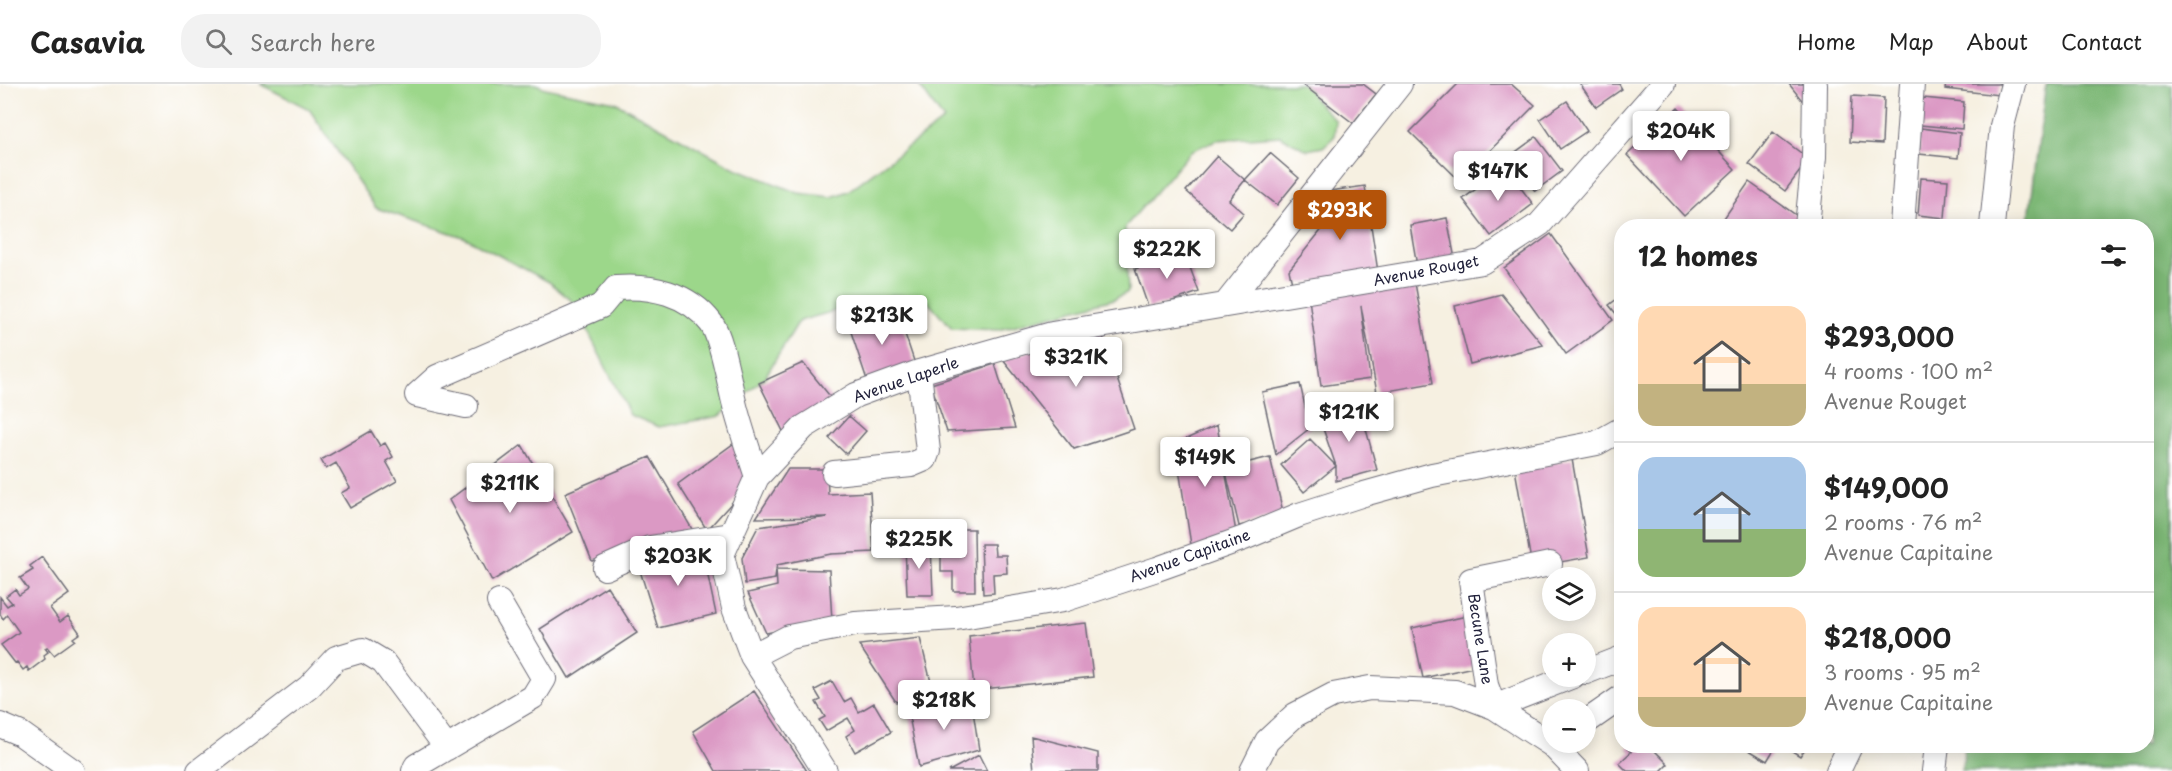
<!DOCTYPE html>
<meta charset="utf-8">
<style>
:root{--surface:#fff;--page:#f2f2f2;--text:#222;--muted:#767676;--line:#e0e0e0;--accent:#b45309}
body{margin:0;font-family:"Playpen Sans",sans-serif;background:var(--page);color:var(--text);height:100vh;display:flex;flex-direction:column;font-size:22px;white-space:nowrap}
*{box-sizing:border-box;margin:0}
p{font-size:20px;color:var(--muted)}
.icon{flex:none;width:33px;height:33px;fill:none;stroke:currentColor;stroke-width:2;stroke-linecap:round;stroke-linejoin:round}
.map{position:relative;flex:1;overflow:hidden}
.sheet{position:absolute;left:1614px;top:135px;width:540px;height:534px;display:flex;flex-direction:column;background:var(--surface);border-radius:24px;box-shadow:0 3px 15px #0003}
.sheet>*{flex:none}
.buttons{position:absolute;left:1542px;top:483px;display:grid;gap:12px}
.buttons a{display:grid;place-items:center;width:54px;height:54px;border-radius:50%;background:var(--surface);box-shadow:0 3px 15px #0003;font-size:30px}
.price{position:absolute;translate:-50% -51px;padding:0 14px;border-radius:6px;background:#fff;color:#222;font-size:20px;line-height:39px;filter:drop-shadow(0 2px 3px #0008)}
.price::after{content:'';position:absolute;left:50%;top:36px;width:18px;height:14px;margin-left:-9px;background:inherit;clip-path:polygon(0 0,100% 0,50% 100%)}
.price.on{background:var(--accent);color:#fff}
ul{padding:0;list-style:none}
li{display:flex;align-items:center;gap:18px;height:150px;padding:0 24px}
li+li{border-top:2px solid var(--line)}
li span{display:grid;place-items:center;flex:none;width:168px;height:120px;border-radius:18px;color:#555}
li>.icon{margin-inline-start:auto}
span .icon{width:72px;height:72px;fill:#fffc;stroke-width:1}
li b{font-size:26px}
h2{display:flex;justify-content:space-between;align-items:center;height:72px;padding:0 24px;font-size:26px}
header{display:flex;align-items:center;gap:36px;box-sizing:border-box;height:84px;padding:0 30px;background:var(--surface);border-bottom:2px solid var(--line)}
header strong{font-size:28px}
nav{display:flex;gap:33px;margin-inline-start:auto;font-size:21px}
.search{width:420px;height:54px;background:var(--page);display:flex;align-items:center;gap:15px;box-sizing:border-box;padding:0 21px;border-radius:24px;color:var(--muted);font-size:22px}
.map>svg:first-child{display:block}
</style>
<header>
<strong>Casavia</strong>
<div class="search"><svg class="icon" aria-label="search" viewBox="0 0 24 24"><circle cx="10" cy="10" r="6"/><path d="M15 15l6 6"/></svg>Search here</div>
<nav><a>Home</a><a>Map</a><a>About</a><a>Contact</a></nav>
</header>
<div class="map">
<svg width="2172" height="687" viewBox="0 0 2172 687">
<rect width="100%" height="100%" fill="#fff"/>
<filter id="ink" filterUnits="userSpaceOnUse"><feTurbulence type="fractalNoise" baseFrequency=".0167" numOctaves="2"/><feDisplacementMap in="SourceGraphic" scale="12" xChannelSelector="R" yChannelSelector="G"/><feConvolveMatrix kernelMatrix="1 2 1 2 8 2 1 2 1" color-interpolation-filters="sRGB"/></filter>
<filter id="wash" filterUnits="userSpaceOnUse"><feTurbulence type="fractalNoise" baseFrequency=".008" numOctaves="4" result="noise"/><feDisplacementMap in="SourceGraphic" scale="24" xChannelSelector="R" yChannelSelector="G"/><feGaussianBlur stdDeviation="1.35" result="paint"/><feColorMatrix in="noise" values="0 0 0 0 0 0 0 0 0 0 0 0 0 0 0 0 0 1.4 0 .05"/><feComposite in="paint" operator="in"/></filter>
<g filter="url(#wash)">
<rect width="100%" height="100%" fill="#f6f0e1"/>
<path fill="#9cd78a" stroke="#5f7c62" stroke-width="1.5" d="M260 0H536L545 4 615 18 733 83 798 109 832 113 848 107 944 36 918 0H1306L1314 15 1336 37 1334 53 1323 63 1307 66 1280 52 1216 56 1191 67 1125 143 1128 208 1114 215 998 246 952 244 923 213 892 211 799 237 765 293 720 332 659 343 630 331 573 218 549 198 466 154 376 124 309 25Z"/>
<path fill="#7db876" stroke="#506d58" stroke-width="1.5" d="M2047 0H2172V687H1962L1965 662H2146V142H2028L2045 6Z"/>
<g id="blocks">
<path fill="#db99c4" d="M1302 0H1363L1376 10 1353 39Z
M1458 0H1511L1535 21 1460 97 1410 48Z
M1580 0H1619L1622 5 1596 23Z
M1789 0H1809L1808 24Z
M1946 0H2000L1999 11 1945 5Z
M1852 12 1884 14 1882 60 1850 58Z
M1923 14 1964 18 1962 45 1920 41Z
M1567 17 1587 47 1560 65 1540 35Z
M1678 24 1735 85 1684 132 1627 71Z
M1921 44 1960 49 1958 74 1919 70Z
M1773 48 1809 75 1785 107 1749 80Z
M1536 53 1562 87 1535 107 1509 73Z
M1270 69 1299 94 1277 121 1245 96Z
M1217 72 1245 96 1229 116 1244 129 1230 145 1186 107Z
M1505 83 1533 120 1491 152 1463 115Z
M1921 94 1948 96 1945 134 1918 131Z
M1749 98 1803 136 1801 142H1730L1722 137Z
M1365 102 1378 188 1292 200 1289 186 1328 138 1323 108Z
M1447 134 1455 175 1417 182 1410 141Z
M1551 150 1613 236 1566 270 1504 184Z
M1184 167 1199 208 1149 225 1135 185Z
M1415 199 1433 299 1377 309 1361 222 1370 295 1321 302 1309 215Z
M1501 210 1543 261 1470 280 1455 222Z
M1622 211V237L1609 221Z
M898 229 915 280 867 296 850 245Z
M1100 244 1134 345 1074 365 1003 276Z
M803 279 833 316 786 353 759 299Z
M995 280 1015 344 947 348 931 300Z
M1300 300 1310 344 1276 371 1262 308Z
M1360 323 1377 386 1336 397V382L1319 333Z
M849 332 866 347 846 370 829 354Z
M1217 341 1236 448 1192 467 1175 360Z
M371 347 380 362 385 359 393 373 386 377 397 397 350 424 341 409 350 404 336 379 326 385 321 376Z
M744 352 747 402 707 446 678 400Z
M1310 355 1336 382 1304 408 1281 381Z
M522 361 573 448 492 497 449 416Z
M650 373 692 445 592 477 565 409Z
M1270 373 1284 432 1239 442 1225 384Z
M1572 375 1589 473 1532 483 1515 385Z
M788 385H827L828 410 870 408 874 468 831 470 777 481 776 485 829 486 832 537 766 549 748 509 777 502 776 485 775 495 745 500 742 474 758 443 828 433 756 434Z
M941 445H974L975 507H953V488H941Z
M981 460H994L995 471H1006L1007 489 993 490 994 509 983 510Z
M905 461H931L933 511H907Z
M702 464 716 530 658 544 637 477Z
M42 473 69 510 50 524 60 538 68 532 80 549 73 554 75 556 54 571 47 563 45 564 48 568 44 571 45 575 29 587 27 583 23 586 17 578 15 579 1 561 19 548 7 531 3 535 0 530V513L7 522 12 519 6 512 15 505 19 511 28 505 20 494 33 486 30 482Z
M607 502 637 549 569 594 540 545Z
M1467 532 1478 582 1423 594 1412 544Z
M1086 539 1093 593 974 606 969 552Z
M920 554 933 606 896 618 859 561Z
M832 597 844 618 851 614 859 628 874 619 891 648 855 668 846 652 855 646 848 634 826 647 819 636 825 633 816 618 821 616 815 606Z
M754 607 807 687H716L693 647Z
M971 614 979 666 919 683 908 627Z
M1031 652 1098 669V687H1034Z
M1630 662H1650L1668 680 1661 687H1627L1619 679 1631 668 1627 664Z
M1752 662H1776L1767 677 1749 666Z
M1784 662H1807L1800 672Z
M979 671 987 687H949Z"/>
</g>
</g>
<g filter="url(#ink)">
<use href="#blocks" fill-opacity="0" stroke="#6c6a75" stroke-width="1.5"/>
<g fill="none" stroke-linecap="round" stroke-linejoin="round">
<defs>
<path id="minor" d="M1807 142 1814 73 1815 0
M1902 142 1912 0
M1992 142 2002 42 2013 0
M1225 221 1400 0
M466 322 417 311 437 293 601 222 616 204C651 201 688 209 711 239 722 253 729 299 734 318 740 343 749 368 757 393
M834 389 911 381 925 375 928 367 919 288
M1550 480 1471 496 1486 601 1494 623 1573 592
M605 484 650 464 731 451
M752 572 789 553 855 540 956 534 1063 516 1157 485 1244 454 1299 431 1364 410 1432 391 1597 359 1622 345
M1586 588 1622 574
M1586 638 1622 613
M0 641 21 650 73 687
M199 687 309 603 336 574 363 566 383 578 447 664
M414 687 416 682 533 613 544 595 499 518
M825 687 752 572 734 524 722 471 757 393 804 343 856 311 919 288 1052 250 1482 178 1540 140 1663 0
M1252 687 1267 657 1295 631 1333 611 1370 604 1455 608 1494 623 1552 661 1577 687
M1838 687 1850 662
M1934 687 1937 662"/>
</defs>
<use href="#minor" stroke="#6c6a75" stroke-width="26"/>
<use href="#minor" stroke="#fff" stroke-width="24"/>
</g>
</g>
<g text-anchor="middle" stroke-width="6" stroke-linejoin="round" paint-order="stroke">
<g font-size="15" fill="#22223b" stroke="#fff">
<text transform="translate(1426 187) rotate(-11)" y="5">Avenue Rouget</text>
<text transform="translate(906 296) rotate(-19)" y="5">Avenue Laperle</text>
<text transform="translate(1190 472) rotate(-20)" y="5">Avenue Capitaine</text>
<text transform="translate(1480 555) rotate(81)" y="5">Becune Lane</text>
</g>
</g>
</svg>
<div class="buttons">
<a><svg class="icon" aria-label="layers" viewBox="0 0 24 24"><path d="M12 4l9 5-9 5-9-5zM3 14l9 5 9-5"/></svg></a>
<a>+</a>
<a>−</a>
</div>
<b class="price" style="left:1681px;top:78px">$204K</b>
<b class="price" style="left:1498px;top:118px">$147K</b>
<b class="price on" style="left:1340px;top:157px">$293K</b>
<b class="price" style="left:1167px;top:196px">$222K</b>
<b class="price" style="left:882px;top:262px">$213K</b>
<b class="price" style="left:1076px;top:304px">$321K</b>
<b class="price" style="left:1349px;top:359px">$121K</b>
<b class="price" style="left:1205px;top:404px">$149K</b>
<b class="price" style="left:510px;top:430px">$211K</b>
<b class="price" style="left:919px;top:486px">$225K</b>
<b class="price" style="left:678px;top:503px">$203K</b>
<b class="price" style="left:944px;top:647px">$218K</b>
<section class="sheet">
<h2>12 homes<svg class="icon" aria-label="filters" viewBox="0 0 24 24"><path d="M4 7h16M4 17h16"/><circle cx="9" cy="7" r="2"/><circle cx="15" cy="17" r="2"/></svg></h2>
<ul>
<li><span style="background:linear-gradient(#ffd9b3 65%,#c2b280 0)"><svg class="icon" aria-label="home" viewBox="0 0 24 24"><path d="M3 11l9-7 9 7M6 9v11h12V9"/></svg></span><div><b>$293,000</b><p>4 rooms · 100 m²</p><p>Avenue Rouget</p></div></li>
<li><span style="background:linear-gradient(#a9c7e8 60%,#8fb573 0)"><svg class="icon" aria-label="home" viewBox="0 0 24 24"><path d="M3 11l9-7 9 7M6 9v11h12V9"/></svg></span><div><b>$149,000</b><p>2 rooms · 76 m²</p><p>Avenue Capitaine</p></div></li>
<li><span style="background:linear-gradient(#ffd9b3 75%,#c2b280 0)"><svg class="icon" aria-label="home" viewBox="0 0 24 24"><path d="M3 11l9-7 9 7M6 9v11h12V9"/></svg></span><div><b>$218,000</b><p>3 rooms · 95 m²</p><p>Avenue Capitaine</p></div></li>
</ul>
</section>
</div>
